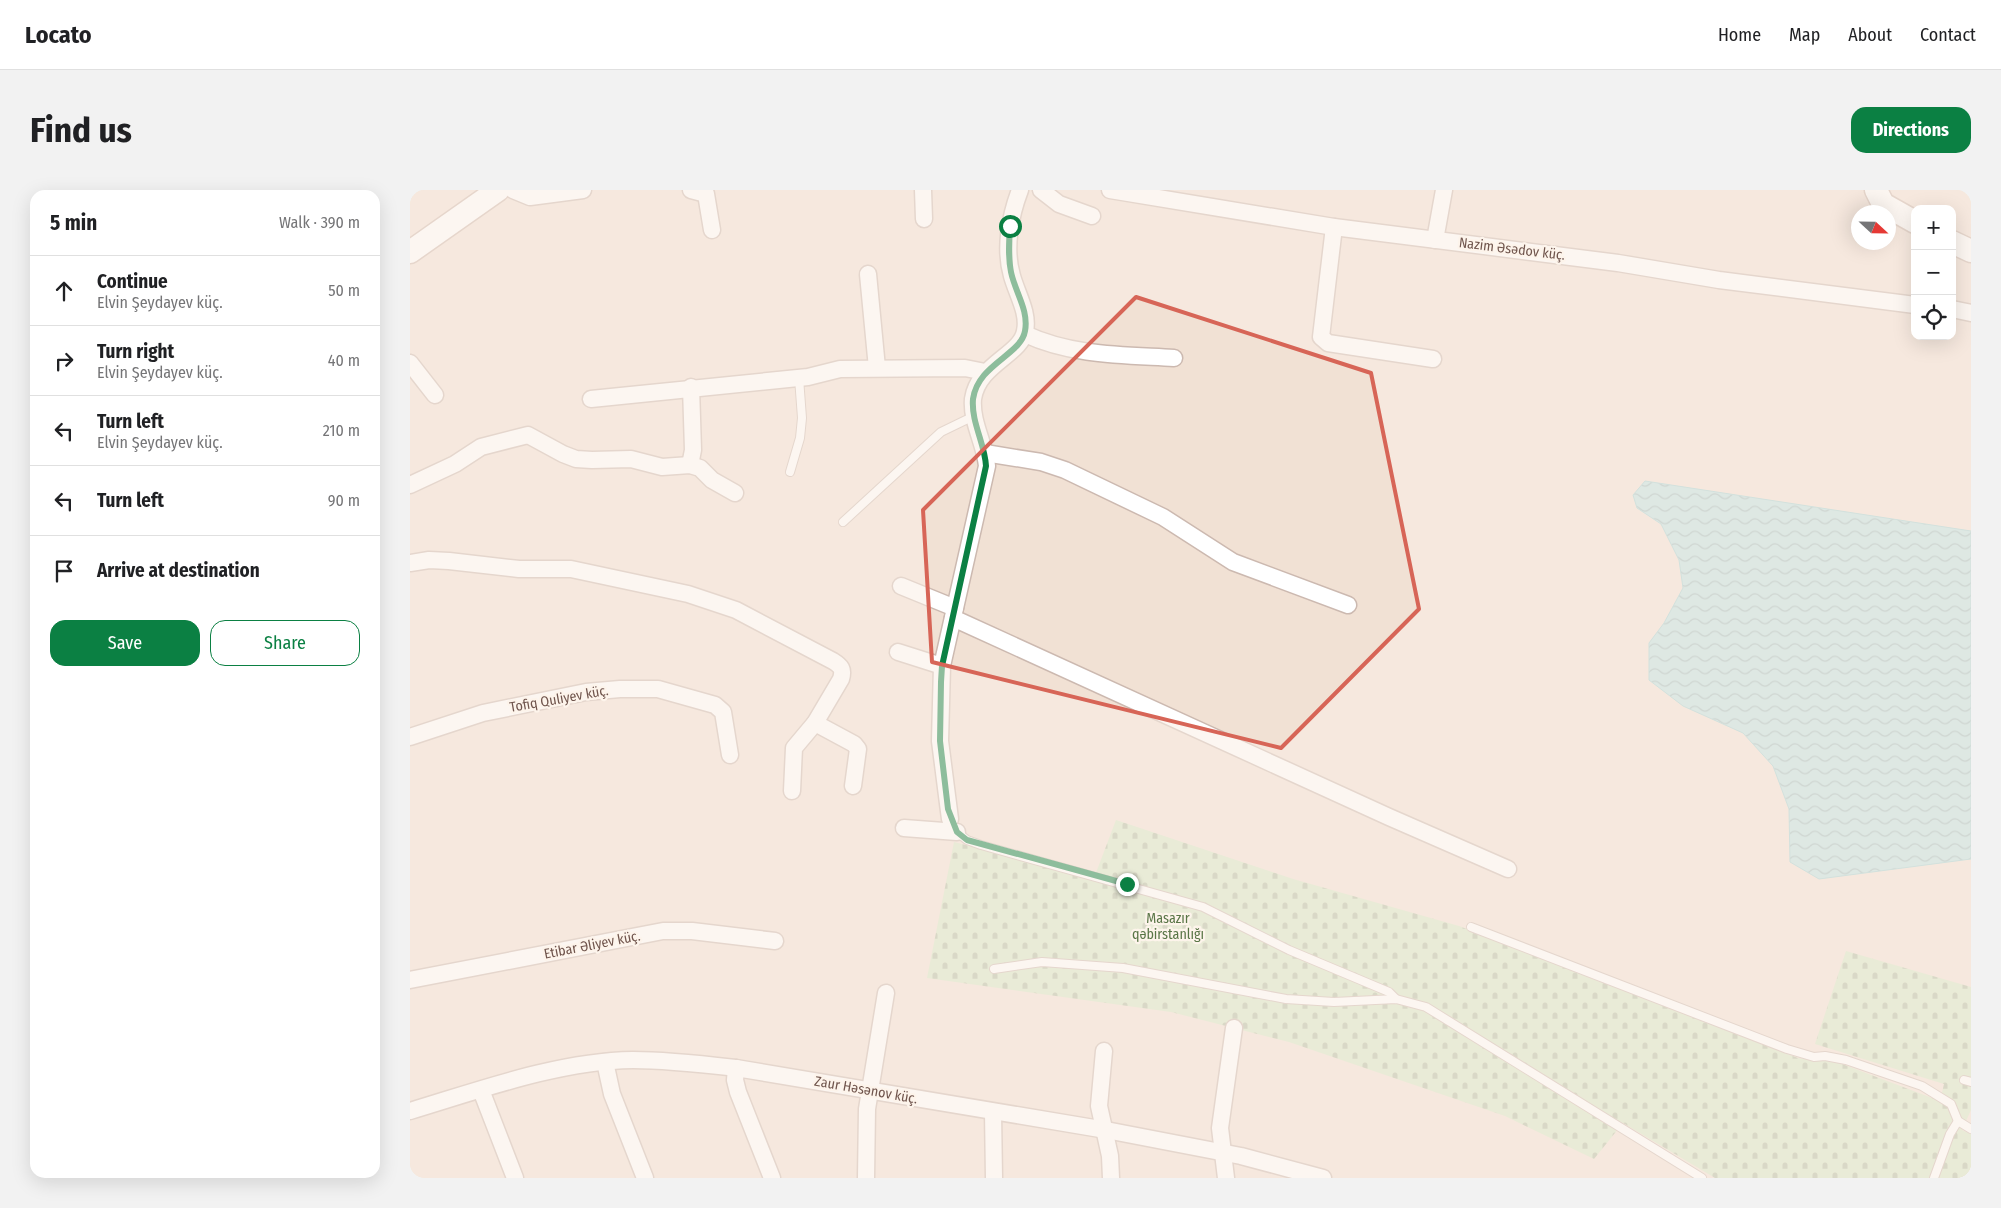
<!DOCTYPE html>
<meta charset="utf-8">
<style>
:root{--surface:#fff;--page:#f2f2f2;--text:#202124;--muted:#757577;--line:#e0e0e0;--accent:#0b8043}
body{margin:0;font-family:"Fira Sans Condensed",sans-serif;background:var(--page);color:var(--text)}
.controls{position:absolute;right:15px;top:15px;display:grid;overflow:hidden;border-radius:10px;box-shadow:0 5px 20px #0002}
.controls button{width:45px;height:45px;display:grid;place-items:center;padding:0;border:0;border-bottom:1px solid var(--line);background:var(--surface);color:var(--text);font:25px sans-serif}
.compass{position:absolute;left:1441px;top:15px;width:45px;height:45px;border-radius:50%;background:var(--surface);box-shadow:0 5px 20px #0002;rotate:112deg}
.stop{position:absolute;width:15px;height:15px;margin:-11px;border:4px solid #0b8043;border-radius:50%;background:#fff}
.stop.end{background:#0b8043;border-color:#fff;box-shadow:0 1px 5px #0008}
.list{margin:0;padding:0;list-style:none}
h2{display:flex;justify-content:space-between;align-items:center;height:65px;margin:0;padding:0 20px;font-size:21px}
h2 small{font-size:16px;font-weight:400;color:var(--muted)}
.list li{display:grid;grid-template-columns:32px 1fr auto;gap:15px;align-items:center;box-sizing:border-box;height:70px;padding:0 20px;border-top:1px solid var(--line)}
.list b{display:block;font-size:19px;white-space:nowrap}
.list p{margin:0;font-size:16px;white-space:nowrap;color:var(--muted)}
.list em{font-size:16px;font-style:normal;color:var(--muted)}
.actions{display:flex;gap:10px;padding:15px 20px}
.actions a{flex:1;padding:11px 0;border:1px solid var(--accent);border-radius:15px;text-align:center;font-size:18px;color:var(--accent)}
.actions .main{background:var(--accent);color:#fff}
.icon{flex:none;width:28px;height:28px;fill:none;stroke:currentColor;stroke-width:2;stroke-linecap:round;stroke-linejoin:round}
.map{position:relative;flex:none;width:1561px;height:988px;overflow:hidden;border-radius:15px}
header{display:flex;align-items:center;gap:30px;box-sizing:border-box;height:70px;padding:0 25px;background:var(--surface);border-bottom:1px solid var(--line)}
header strong{font-size:24px}
nav{display:flex;gap:28px;margin-inline-start:auto;font-size:18px}
.intro{display:flex;align-items:center;justify-content:space-between;box-sizing:border-box;height:120px;padding:0 30px}
h1{margin:0;font-size:35px}
.button{padding:12px 22px;border-radius:15px;background:var(--accent);color:#fff;font-size:18px;font-weight:700}
main{display:flex;gap:30px;padding:0 30px}
aside{flex:1;background:var(--surface);border-radius:15px;box-shadow:0 5px 20px #0002}
.map>svg:first-child{display:block}
</style>
<header>
<strong>Locato</strong>
<nav><a>Home</a><a>Map</a><a>About</a><a>Contact</a></nav>
</header>
<div class="intro"><h1>Find us</h1><a class="button">Directions</a></div>
<main>
<aside>
<h2>5 min<small>Walk · 390 m</small></h2>
<ul class="list">
<li><svg class="icon" aria-label="ahead" viewBox="0 0 24 24"><path d="M12 20V5M6 11l6-6 6 6"/></svg><div><b>Continue</b><p>Elvin Şeydayev küç.</p></div><em>50 m</em></li>
<li><svg class="icon" aria-label="right" viewBox="0 0 24 24"><path d="M7 20v-9h11M14 6l5 5-5 5"/></svg><div><b>Turn right</b><p>Elvin Şeydayev küç.</p></div><em>40 m</em></li>
<li><svg class="icon" aria-label="left" viewBox="0 0 24 24"><path d="M17 20v-9H6M10 6l-5 5 5 5"/></svg><div><b>Turn left</b><p>Elvin Şeydayev küç.</p></div><em>210 m</em></li>
<li><svg class="icon" aria-label="left" viewBox="0 0 24 24"><path d="M17 20v-9H6M10 6l-5 5 5 5"/></svg><div><b>Turn left</b></div><em>90 m</em></li>
<li><svg class="icon" aria-label="arrive" viewBox="0 0 24 24"><path d="M6 21V4h12l-3 4 3 4H6"/></svg><div><b>Arrive at destination</b></div></li>
</ul>
<div class="actions"><a class="main">Save</a><a>Share</a></div>
</aside>
<div class="map">
<svg width="1561" height="988" viewBox="0 0 1561 988">
<defs>
<pattern id="cemetery-stones" width="16" height="16" patternUnits="userSpaceOnUse" patternTransform="scale(1.25)"><rect width="16" height="16" fill="#d6e6c5"/><path d="M2 7V4a2 2 0 0 1 4 0v3zM10 15v-3a2 2 0 0 1 4 0v3z" fill="#b2bda2"/></pattern>
<pattern id="water-waves" width="16" height="10" patternUnits="userSpaceOnUse" patternTransform="scale(1.25)"><rect width="16" height="10" fill="#bce0e1"/><path d="M0 5q4-4 8 0t8 0" fill="none" stroke="#9db8b9"/></pattern>
</defs>
<rect width="100%" height="100%" fill="#faefe5"/>
<!-- residential -->
<path fill="#f1e1d4" fill-rule="evenodd" d="M0,0H1561V988H0ZM1505,19H1542V146H1505ZM1448,22H1478V52H1448Z"/>
<!-- cemetery -->
<path fill="url(#cemetery-stones)" d="M706,630L883,689L1049,736L1388,868L1427,872L1530,911L1534,894L1405,854L1436,761L1561,797V920L1552,940L1561,944V988H1305L1213,933L1184,969L1095,926L879,852L761,822L517,788L544,652L684,688Z"/>
<!-- water -->
<path fill="url(#water-waves)" stroke="#a3d0d2" d="M1235,291L1561,341V669L1409,689L1380,672L1379,619L1363,576L1333,543L1273,516L1239,490V453L1254,433L1273,398L1269,370L1251,334L1227,318L1223,305Z"/>
<g fill="none" stroke-linecap="round" stroke-linejoin="round">
<!-- lane casing -->
<g stroke="#ccb9b0" stroke-width="10">
<g id="lane">
<path d="M380,282L390,248L392,228L389,188"/>
<path d="M433,332L531,242L564,226"/>
<path d="M547,642L557,650L571,655L793,717L879,760L979,802L986,809"/>
<path d="M1061,737L1377,859L1404,867L1415,866L1436,870L1512,896L1541,914L1548,931L1561,939"/>
<path d="M584,779L632,772L713,778L876,809L924,812L986,809L1016,817L1292,988"/>
<path d="M1554,890L1561,892"/>
<path d="M1524,988L1540,944L1548,931"/>
</g>
</g>
<!-- street casing -->
<g stroke="#ccb9b0" stroke-width="19">
<g id="street">
<path d="M103,0L120,7L173,0"/>
<path d="M281,0L296,4L302,40"/>
<path d="M513,0L514,29"/>
<path d="M631,0L649,14L682,26"/>
<path d="M700,0L924,37L1208,73L1309,90L1505,115"/>
<path d="M924,37L911,147L918,153L1023,169"/>
<path d="M1025,50L1034,0"/>
<path d="M458,84L467,178"/>
<path d="M1542,119L1561,123"/>
<path d="M615,144C662,166 714,165 764,168"/>
<path d="M0,173L25,205"/>
<path d="M181,209L398,187L430,179L555,178L575,182"/>
<path d="M575,263L631,272L655,280L753,327L823,372L938,415"/>
<path d="M280,275L283,260L281,197"/>
<path d="M0,295L45,274L71,257L118,245L153,264L166,269L182,270L221,269L252,277L280,275L290,278L302,290L325,303"/>
<path d="M0,373L19,370L39,371L109,379H161L278,404L326,420L423,471C431,476 434,479 431,489L405,533L384,558L382,601"/>
<path d="M491,396L545,418"/>
<path d="M543,428L979,627L1098,679"/>
<path d="M488,462L532,476"/>
<path d="M405,533L444,554L448,559L443,596"/>
<path d="M0,547L73,523L176,502L210,499H248L305,515L313,522L320,565"/>
<path d="M540,629L530,551L532,476L577,276C575,254 561,232 563,209C568,174 611,165 615,141C619,123 607,104 602,86C594,59 600,26 610,0"/>
<path d="M494,638L547,642"/>
<path d="M0,790L253,741H282L365,751"/>
<path d="M694,861L689,916L700,966L701,988"/>
<path d="M195,872L202,904L235,988"/>
<path d="M326,878L325,890L328,902L362,988"/>
<path d="M71,900L105,988"/>
<path d="M0,921C70,900 149,871 223,870C257,870 291,874 326,878L696,940L831,966L913,988"/>
<path d="M583,922L584,988"/>
<path d="M456,988L457,919L476,803"/>
<path d="M816,988L810,938L824,838"/>
</g>
</g>
<!-- secondary casing -->
<g stroke="#cfb8ad" stroke-width="25">
<g id="secondary">
<path d="M1466,0L1473,14L1505,32"/>
<path d="M1542,52L1561,61"/>
<path d="M0,62L88,0"/>
</g>
</g>
<!-- lane -->
<use href="#lane" stroke="#fff" stroke-width="8"/>
<!-- street -->
<use href="#street" stroke="#fff" stroke-width="16"/>
<!-- secondary -->
<use href="#secondary" stroke="#fff" stroke-width="22"/>
</g>
<g fill="none" stroke-linecap="round" stroke-linejoin="round">
<!-- route -->
<path stroke="#0b8043" stroke-width="6" d="M600,36C599,52 598,67 601,82C605,102 619,120 615,141C611,165 568,174 563,209C561,232 575,254 576,276L532,476L531,492L530,551L538,619L547,642L557,650L717,694"/>
</g>
<!-- marked area -->
<path d="M0 0H1561V988H0ZM726,107L961,183L1009,419L871,558L522,472L513,320Z" fill="#faefe5" fill-opacity=".55" fill-rule="evenodd"/>
<path fill="none" stroke="#d76557" stroke-width="4" stroke-linejoin="round" d="M726,107L961,183L1009,419L871,558L522,472L513,320Z"/>
<g text-anchor="middle" dominant-baseline="central" stroke-width="4.5" stroke-linejoin="round" paint-order="stroke">
<!-- street labels -->
<g font-size="14" fill="#70554d" stroke="#fdf4eb">
<text transform="translate(1102 59) rotate(7)">Nazim Əsədov küç.</text>
<text transform="translate(149 509) rotate(-10)">Tofiq Quliyev küç.</text>
<text transform="translate(182 755) rotate(-11)">Etibar Əliyev küç.</text>
<text transform="translate(456 900) rotate(10)">Zaur Həsənov küç.</text>
</g>
<!-- park labels -->
<g font-size="14" fill="#597546" stroke="#fdf4eb">
<text x="758" y="728">Masazır<tspan x="758" dy="16">qəbirstanlığı</tspan></text>
</g>
</g>
</svg>
<div class="controls">
<button>+</button>
<button>−</button>
<button><svg class="icon" aria-label="locate" viewBox="0 0 24 24"><circle cx="12" cy="12" r="6"/><path d="M12 2v4M12 18v4M2 12h4M18 12h4"/></svg></button>
</div>
<svg class="compass" viewBox="-18 -18 36 36"><path d="M0-13l5 13h-10z" fill="#e53935"/><path d="M0 13l5-13h-10z" fill="#757577"/></svg>
<div class="stop" style="left:600px;top:36px"></div>
<div class="stop end" style="left:717px;top:694px"></div>
</div>
</main>
